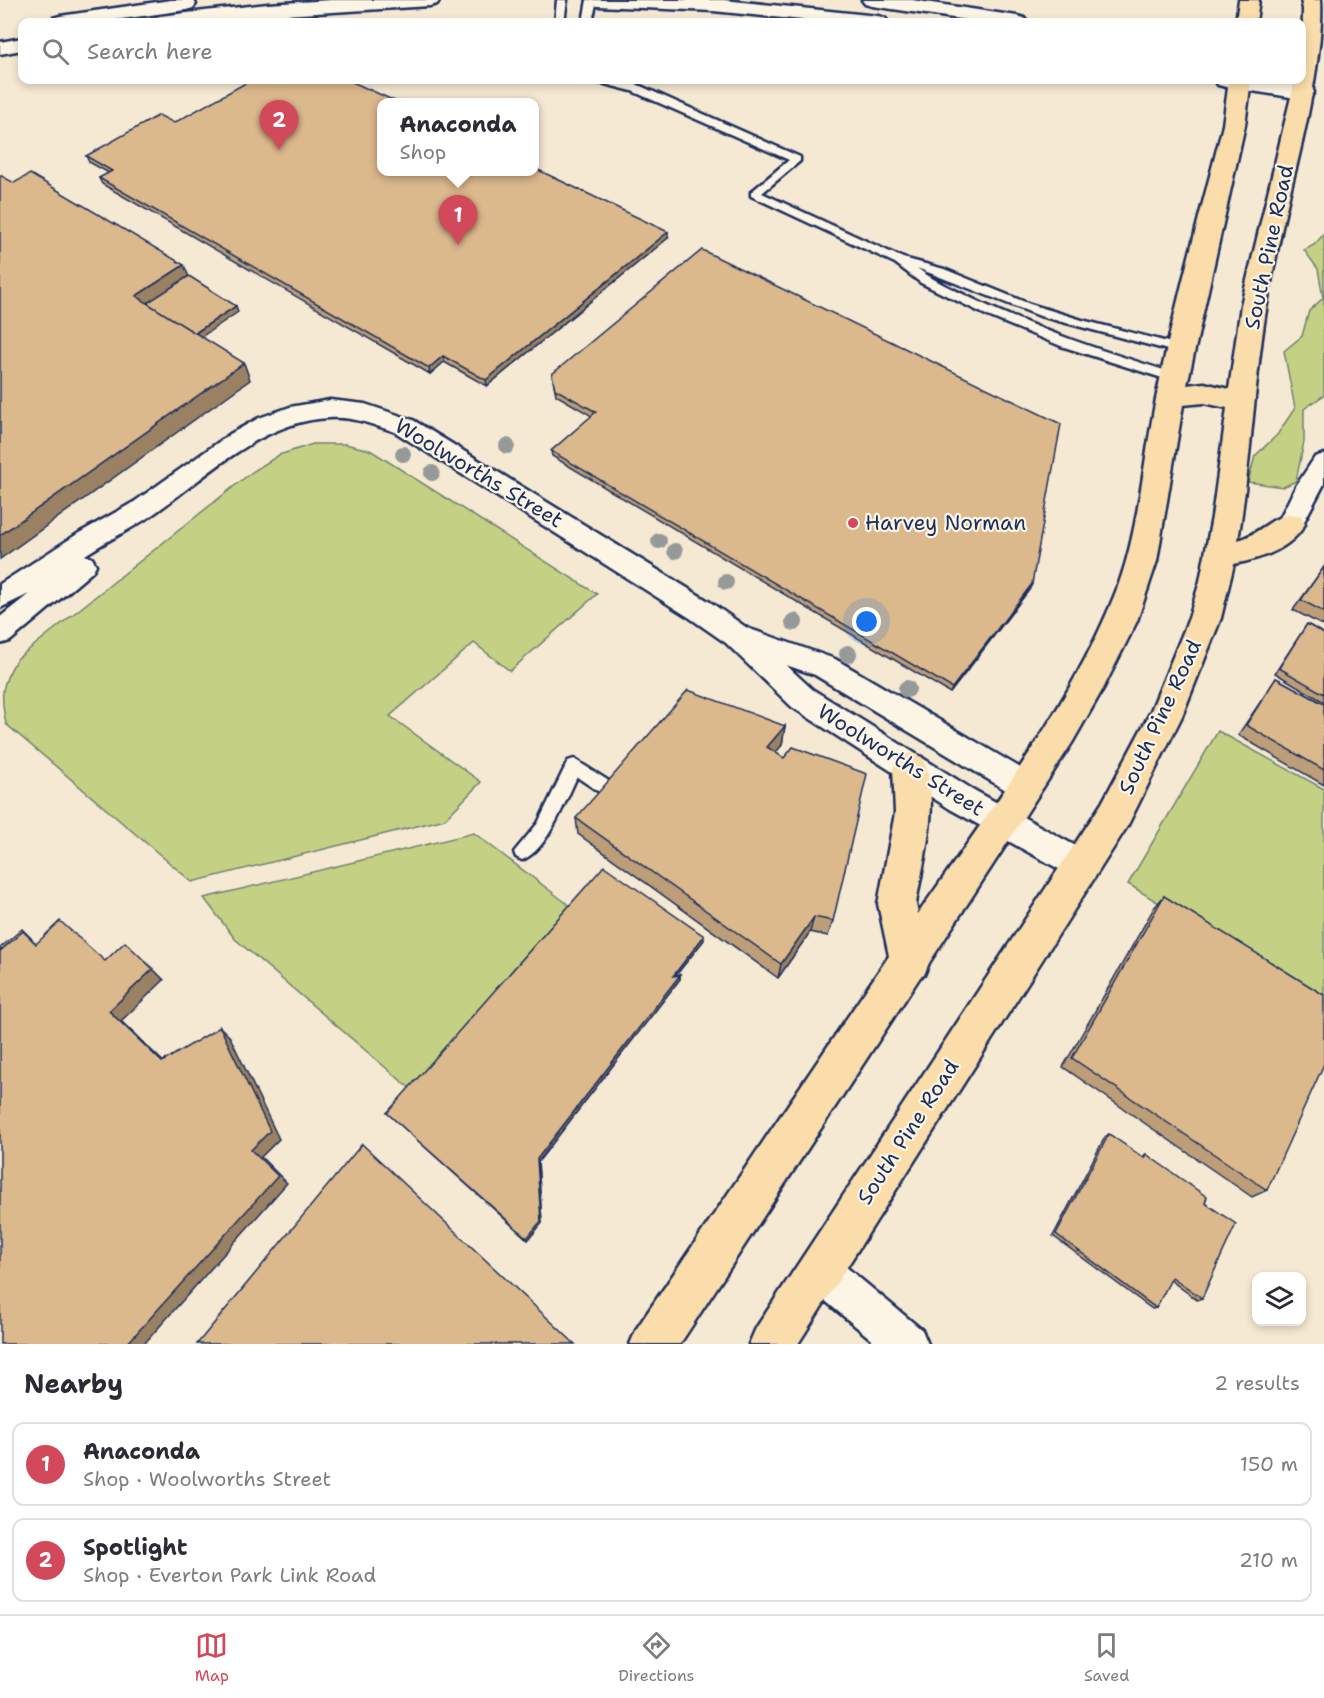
<!DOCTYPE html>
<meta charset="utf-8">
<style>
:root{--surface:#fff;--page:#f2f2f3;--text:#2b2b33;--muted:#7c7c81;--line:#e1e1e2;--accent:#d1495b}
body{margin:0;font-family:"Shantell Sans",sans-serif;background:var(--page);color:var(--text)}
.controls{position:absolute;right:18px;bottom:18px;display:grid;overflow:hidden;border-radius:12px;box-shadow:0 3px 9px #0003}
.controls button{width:54px;height:54px;display:grid;place-items:center;padding:0;border:0;border-bottom:2px solid var(--line);background:var(--surface);color:var(--text);font:30px sans-serif}
.you{position:absolute;left:867px;top:622px;width:21px;height:21px;margin:-15px;border:4px solid #fff;border-radius:50%;background:#1a73e8;box-shadow:0 0 0 9px #1a73e833}
.badge{display:grid;place-items:center;width:39px;height:39px;border-radius:50%;background:var(--accent);color:#fff;font-size:20px;font-weight:700}
.pin{position:absolute;translate:-50% -50px;filter:drop-shadow(0 2px 3px #0008)}
.pin::after{content:'';position:absolute;top:32px;width:21px;height:18px;background:inherit;clip-path:polygon(0 0,100% 0,50% 100%)}
.popup{position:absolute;left:377px;top:98px;width:162px;height:78px;box-sizing:border-box;display:grid;place-content:center;border-radius:12px;background:var(--surface);filter:drop-shadow(0 2px 4px #0005);font-size:20px;white-space:nowrap;color:var(--muted)}
.popup b{font-size:22px;color:var(--text)}
.popup::after{content:'';position:absolute;left:50%;top:100%;margin-left:-12px;border:12px solid transparent;border-top-color:var(--surface)}
.list{margin:0;padding:0;list-style:none}
h2{display:flex;justify-content:space-between;align-items:center;height:78px;margin:0;padding:0 24px;font-size:26px}
h2 small{font-size:20px;font-weight:400;color:var(--muted)}
.list li{display:grid;grid-template-columns:39px 1fr auto;gap:18px;align-items:center;box-sizing:border-box;height:84px;margin:0 12px 12px;padding:0 12px;border:2px solid var(--line);border-radius:12px}
.list b{display:block;font-size:22px;white-space:nowrap}
.list p{margin:0;font-size:20px;white-space:nowrap;color:var(--muted)}
.list em{font-size:20px;font-style:normal;color:var(--muted)}
.icon{flex:none;width:33px;height:33px;fill:none;stroke:currentColor;stroke-width:2;stroke-linecap:round;stroke-linejoin:round}
.map{position:relative;flex:none;width:1324px;height:1344px;overflow:hidden}
.search{position:absolute;background:var(--surface);box-shadow:0 3px 9px #0003;left:18px;right:18px;top:18px;height:66px;display:flex;align-items:center;gap:15px;box-sizing:border-box;padding:0 21px;border-radius:12px;color:var(--muted);font-size:22px}
.sheet{height:270px;background:var(--surface)}
nav{display:flex;justify-content:space-around;align-items:center;box-sizing:border-box;height:84px;border-top:2px solid var(--line);background:var(--surface);font-size:16px;color:var(--muted)}
nav a{display:grid;justify-items:center;gap:3px}
nav .on{color:var(--accent)}
.map>svg:first-child{display:block}
</style>
<div class="map">
<svg width="1324" height="1344" viewBox="0 0 1324 1344">
<rect width="100%" height="100%" fill="#f6e9d3"/>
<filter id="ink" filterUnits="userSpaceOnUse"><feTurbulence type="fractalNoise" baseFrequency=".0167" numOctaves="2"/><feDisplacementMap in="SourceGraphic" scale="12" xChannelSelector="R" yChannelSelector="G"/><feConvolveMatrix kernelMatrix="1 2 1 2 8 2 1 2 1" color-interpolation-filters="sRGB"/></filter>
<g filter="url(#ink)">
<!-- green -->
<g fill="#c4d184" stroke="#708071" stroke-width="1.5">
<path d="M1324,234V395L1304,409V442L1296,481L1283,487L1248,482L1255,456L1277,435L1295,408L1284,351L1302,336L1309,311L1323,298L1318,269L1304,250L1314,245Z"/>
<path d="M313,444H345L370,450L597,594L510,671L474,643L390,716L481,782L445,819L192,882L6,724C0,695 1,684 17,659L252,472L279,455Z"/>
<path d="M1218,731L1324,789V1005L1128,884Z"/>
<path d="M474,833L573,908L413,1091L235,939L204,898Z"/>
</g>
<g fill="none" stroke-linecap="round" stroke-linejoin="round">
<!-- service casing -->
<g stroke="#1b2f5e" stroke-width="5">
<g id="service">
<path d="M557,0H567L564,22H555Z"/>
<path d="M587,0H597L592,22H583Z"/>
<path d="M589,80L618,82L616,80H627L800,157V161L762,193L903,258L944,269L1030,304L1082,320L1187,347L1189,350L1183,354L1040,316L917,268C934,281 953,289 973,299C1039,331 1109,353 1179,375L1181,378L1175,382L1061,346L988,316L921,283L895,263L751,196V192L789,160L632,91Z"/>
<path d="M574,759L620,788L622,793L620,798L614,800L608,798L577,777C565,801 548,850 522,860L516,857L514,852L538,823L568,761Z"/>
</g>
</g>
<!-- minor casing -->
<g stroke="#1b2f5e" stroke-width="5">
<g id="minor">
<path d="M330,400L365,404L413,420L710,602L747,628L835,659L1036,777L1040,786L1036,795L1025,799L1014,795L815,675L786,665L812,689L972,789L1092,855L1097,865L1092,875L1081,880L1070,875L950,809L792,707L726,643L690,618L395,432C374,425 352,416 329,418C263,421 210,473 159,510C136,527 109,539 85,555L92,558L96,565L92,572L10,641L0,644V617L29,594L0,608V584L79,533L134,502L230,434L259,418L290,407Z"/>
<path d="M1324,454V484L1299,531L1290,534L1281,531L1277,524L1296,486L1315,457Z"/>
<path d="M819,1251L833,1256L922,1330L928,1344H877L805,1284L800,1270L805,1256Z"/>
</g>
</g>
<!-- secondary casing -->
<g stroke="#1b2f5e" stroke-width="5">
<g id="secondary">
<path d="M171,0H193L196,4L193,8L186,10L100,22H50L53,18L60,16Z"/>
<path d="M331,0H440L437,4L430,6L268,16L211,22H150L153,18L160,16L268,4Z"/>
<path d="M587,0H724L878,16L885,18L888,22H823L713,11L597,6L590,4Z"/>
<path d="M862,0H912L1017,16L1024,18L1027,22H980L872,6L865,4Z"/>
<path d="M22,38V50L0,54V42Z"/>
<path d="M1215,80H1265L1311,87L1314,92L1311,97L1303,99L1226,87L1218,85Z"/>
</g>
</g>
<!-- trunk casing -->
<g stroke="#1b2f5e" stroke-width="5">
<g id="trunk">
<path d="M1239,0H1259L1256,22H1236Z"/>
<path d="M1301,0H1321C1324,48 1304,139 1291,188C1282,226 1274,265 1267,304C1254,382 1251,462 1238,540C1262,534 1277,508 1301,516L1305,524C1291,549 1261,559 1234,564L1221,618L1182,716L1128,825L798,1344H749L756,1328L1102,803L1150,713L1189,618L1200,581L1212,517L1227,408L1204,403L1183,405L1157,561L1137,621L1104,687L1072,743L929,963L924,975L920,977L680,1344H630L637,1328L889,956L878,904L895,813L893,768L898,757L910,753L922,757C942,798 923,861 916,904L918,914C986,815 1071,706 1115,594C1139,535 1143,461 1156,399C1174,307 1200,216 1223,125L1229,80H1251L1245,125L1187,385L1204,383L1229,389L1241,305L1295,80H1302L1303,9Z"/>
</g>
</g>
<!-- service -->
<use href="#service" fill="#fcf5e5" fill-rule="evenodd"/>
<!-- minor -->
<use href="#minor" fill="#fcf5e5" fill-rule="evenodd"/>
<!-- secondary -->
<use href="#secondary" fill="#fcf5e5" fill-rule="evenodd"/>
<!-- trunk -->
<use href="#trunk" fill="#faddab" fill-rule="evenodd"/>
</g>
<!-- trees -->
<g fill="#959998">
<circle cx="507" cy="446" r="8"/>
<circle cx="403" cy="454" r="8"/>
<circle cx="432" cy="473" r="8"/>
<circle cx="659" cy="541" r="8"/>
<circle cx="675" cy="551" r="8"/>
<circle cx="726" cy="582" r="8"/>
<circle cx="794" cy="622" r="9"/>
<circle cx="848" cy="654" r="9"/>
<circle cx="907" cy="689" r="9"/>
</g>
<!-- wall -->
<g fill="#bd9e79" stroke="#1b2f5e" stroke-width="1.5">
<path d="M174,123L668,238L487,386L444,362L430,374L102,184L99,178L109,173L89,162L86,156Z"/>
<path d="M552,374L1032,584L1029,590L950,693L552,456L551,451L592,416L556,395Z"/>
<path d="M1324,567V626L1293,610Z"/>
<path d="M1307,624L1324,634V702L1275,673Z"/>
<path d="M1276,678L1324,704V785L1238,735L1269,689Z"/>
<path d="M785,726L782,745L775,753L833,921L828,936L810,932L778,978L578,834L576,818Z"/>
<path d="M1164,896L1267,1190L1252,1197L1063,1067L1154,908Z"/>
<path d="M704,940L676,975H680V979L538,1162L542,1223L528,1240L387,1113Z"/>
<path d="M1109,1134L1142,1157L1146,1154L1205,1203L1202,1298L1197,1300L1170,1280L1156,1308L1152,1309L1053,1236L1105,1137Z"/>
</g>
<!-- shaded-wall -->
<g fill="#9a8163" stroke="#1b2f5e" stroke-width="1.5">
<path d="M668,232V238L487,386L486,380Z"/>
<path d="M184,265L191,282L141,307L136,296Z"/>
<path d="M236,306L238,312L192,343L190,337Z"/>
<path d="M443,356L444,362L430,374L429,368Z"/>
<path d="M244,363L250,380L0,559V535Z"/>
<path d="M1032,584L1029,590L950,693L952,688Z"/>
<path d="M785,726L782,745L765,766L767,747Z"/>
<path d="M814,917L810,932L778,978L781,964Z"/>
<path d="M704,936V940L673,979V976Z"/>
<path d="M153,969L164,980L121,1021L173,1071L162,1062L109,1011Z"/>
<path d="M680,975V979L538,1162L542,1223L528,1240L527,1238L537,1159Z"/>
<path d="M220,1027L230,1037L279,1139L261,1157L287,1183L144,1344H127L251,1150Z"/>
</g>
<!-- building -->
<g fill="#dcb88d" stroke="#1b2f5e" stroke-width="1.5">
<path d="M251,80H348L397,102H381V171H534V168L668,232L486,380L443,356L429,368L99,178L112,171L86,156L159,115L174,123Z"/>
<path d="M30,174L184,265L136,296L244,363L0,535V175L14,183Z"/>
<path d="M702,250L1061,424L1032,584L952,688L551,451L596,412L555,389L552,374Z"/>
<path d="M189,276L236,306L195,333L147,303Z"/>
<path d="M1324,567V612L1301,600Z"/>
<path d="M1307,624L1324,634V694L1279,668Z"/>
<path d="M1276,678L1324,704V770L1246,725Z"/>
<path d="M688,690L785,726L767,747L784,758L793,747L867,774L833,921L814,917L781,964L576,818Z"/>
<path d="M604,866L704,936L673,976L680,975L537,1159L541,1221L527,1238L387,1113Z"/>
<path d="M1164,896L1324,995V1064L1267,1190L1072,1058Z"/>
<path d="M60,921L105,961L125,942L153,969L109,1011L162,1062L220,1027L270,1131L251,1150L278,1176L127,1344H0V951L23,931L36,944Z"/>
<path d="M22,929L32,939L23,931L0,951V948Z"/>
<path d="M1109,1134L1144,1158L1146,1154L1207,1197L1205,1203L1236,1224L1202,1298L1172,1277L1156,1308L1056,1234Z"/>
<path d="M362,1144L575,1344H197Z"/>
</g>
</g>
<!-- markers -->
<circle fill="#d1495b" stroke="#fcf5e5" stroke-width="2" cx="853" cy="523" r="6"/>
<g text-anchor="middle" dominant-baseline="central" stroke-width="4.5" stroke-linejoin="round" paint-order="stroke">
<!-- street labels -->
<g font-size="21" fill="#1b2f5e" stroke="#fcf5e5">
<text transform="translate(1269 247) rotate(-78)">South Pine Road</text>
<text transform="translate(479 473) rotate(31)">Woolworths Street</text>
<text transform="translate(1160 717) rotate(-65)">South Pine Road</text>
<text transform="translate(901 760) rotate(32)">Woolworths Street</text>
<text transform="translate(908 1132) rotate(-57)">South Pine Road</text>
</g>
<!-- poi labels -->
<g font-size="21" fill="#1b2f5e" stroke="#fcf5e5" text-anchor="start">
<text x="865" y="523">Harvey Norman</text>
</g>
</g>
</svg>
<div class="controls">
<button><svg class="icon" aria-label="layers" viewBox="0 0 24 24"><path d="M12 4l9 5-9 5-9-5zM3 14l9 5 9-5"/></svg></button>
</div>
<div class="you"></div>
<div class="pin badge" style="left:458px;top:245px">1</div>
<div class="popup"><b>Anaconda</b>Shop</div>
<div class="pin badge" style="left:279px;top:150px">2</div>
<div class="search"><svg class="icon" aria-label="search" viewBox="0 0 24 24"><circle cx="10" cy="10" r="6"/><path d="M15 15l6 6"/></svg>Search here</div>
</div>
<section class="sheet">
<h2>Nearby<small>2 results</small></h2>
<ul class="list">
<li><span class="badge">1</span><div><b>Anaconda</b><p>Shop · Woolworths Street</p></div><em>150 m</em></li>
<li><span class="badge">2</span><div><b>Spotlight</b><p>Shop · Everton Park Link Road</p></div><em>210 m</em></li>
</ul>
</section>
<nav>
<a class="on"><svg class="icon" aria-label="map" viewBox="0 0 24 24"><path d="M3 6l6-2 6 2 6-2v14l-6 2-6-2-6 2zM9 4v14M15 6v14"/></svg>Map</a>
<a><svg class="icon" aria-label="directions" viewBox="0 0 24 24"><path d="M12 3l9 9-9 9-9-9zM9 14v-3h6M13 9l2 2-2 2"/></svg>Directions</a>
<a><svg class="icon" aria-label="saved" viewBox="0 0 24 24"><path d="M7 4h10v16l-5-4-5 4z"/></svg>Saved</a>
</nav>
